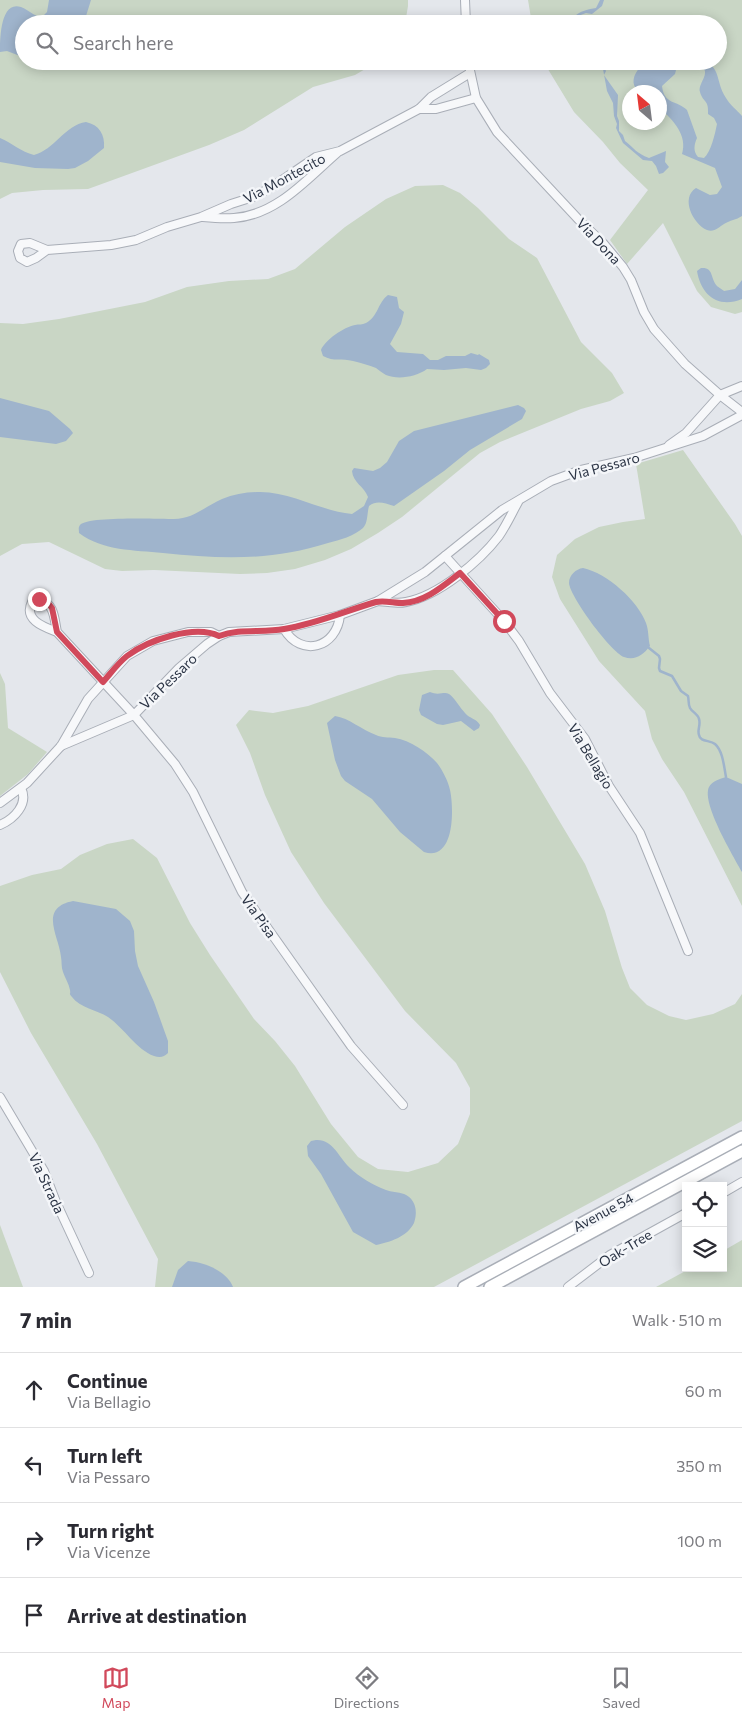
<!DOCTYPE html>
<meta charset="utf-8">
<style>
:root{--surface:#fff;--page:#f2f2f3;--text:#2b2b33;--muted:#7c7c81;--line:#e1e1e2;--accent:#d1495b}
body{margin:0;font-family:Commissioner,sans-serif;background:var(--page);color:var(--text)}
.controls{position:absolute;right:15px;bottom:15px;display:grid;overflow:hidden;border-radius:0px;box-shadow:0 2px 12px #0003}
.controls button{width:45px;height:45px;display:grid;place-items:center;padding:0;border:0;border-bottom:1px solid var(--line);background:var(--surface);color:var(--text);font:25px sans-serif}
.compass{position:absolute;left:622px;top:85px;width:45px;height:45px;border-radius:50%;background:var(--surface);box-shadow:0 2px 12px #0003;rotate:332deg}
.stop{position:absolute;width:15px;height:15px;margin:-11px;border:4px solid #d1495b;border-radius:50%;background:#fff}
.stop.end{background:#d1495b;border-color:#fff;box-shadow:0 1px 5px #0008}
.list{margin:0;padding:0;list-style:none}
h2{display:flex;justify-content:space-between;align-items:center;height:65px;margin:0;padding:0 20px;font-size:21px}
h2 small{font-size:16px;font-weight:400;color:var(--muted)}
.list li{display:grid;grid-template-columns:32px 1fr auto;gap:15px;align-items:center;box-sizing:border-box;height:75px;padding:0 20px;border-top:1px solid var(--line)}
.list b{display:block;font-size:19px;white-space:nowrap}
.list p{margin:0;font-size:16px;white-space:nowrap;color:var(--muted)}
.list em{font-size:16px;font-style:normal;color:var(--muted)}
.icon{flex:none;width:28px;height:28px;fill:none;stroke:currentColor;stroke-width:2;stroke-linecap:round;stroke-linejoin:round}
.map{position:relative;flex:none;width:742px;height:1287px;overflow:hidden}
.search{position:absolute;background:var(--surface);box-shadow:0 2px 12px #0003;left:15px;right:15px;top:15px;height:55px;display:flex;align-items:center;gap:12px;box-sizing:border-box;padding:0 18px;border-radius:28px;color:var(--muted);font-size:19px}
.sheet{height:365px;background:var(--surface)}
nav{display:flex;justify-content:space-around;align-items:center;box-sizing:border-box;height:70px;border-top:1px solid var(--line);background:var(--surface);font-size:14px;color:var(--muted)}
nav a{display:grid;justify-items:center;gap:2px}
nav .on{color:var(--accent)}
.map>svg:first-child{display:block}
</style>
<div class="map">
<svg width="742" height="1287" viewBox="0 0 742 1287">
<rect width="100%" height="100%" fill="#e4e7ec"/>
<!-- green -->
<g fill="#c9d6c5" fill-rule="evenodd">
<path d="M0,0H408V6L405,24H24V61H379L355,75L313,87L244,130L209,145L88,189L43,190L12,193L0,199Z"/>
<path d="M528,0H742V312L735,314L711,307L697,291L663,223L627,264L610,240L648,190L620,163L603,142L574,112L543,61H718V24H532ZM630,92H660V122H630Z"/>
<path d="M443,185L460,193L478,208L509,239L537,258L581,342L612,373L624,393L610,401L581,409L500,442L480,453L402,517L378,533L351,549L325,560L295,569L267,573L240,574L154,570L122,571L105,569L49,542L22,544L0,556V323L23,324L59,319L145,302L187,287L229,281L268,279L295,269L345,227L386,199L415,186Z"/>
<path d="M683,450L735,524L742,536V906L684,792L662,759L652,739L645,711L599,661L560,599L552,577L557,555L575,539L599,527L623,522L645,519L636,464Z"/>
<path d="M434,670H453L492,714L527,767L585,864L605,911L622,968L630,988L647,1005L669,1016L686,1020L713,1014L735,1004L742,994V1121L434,1287H155L158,1259L97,1144L31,1033L0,972V886L32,875L61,869L80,855L107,844L133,839L157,858L190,923L210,955L254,1019L275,1041L295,1066L331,1124L358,1157L378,1169L408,1172L438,1163L458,1144L470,1114V1088L456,1063L405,1011L324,903L291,852L265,795L250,753L236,725L249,710L273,713L308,706L398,675Z"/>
<path d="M0,673L5,684L8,728L47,752L28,774L0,796Z"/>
<path d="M0,1225L23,1287H0Z"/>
<path d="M742,1240V1287H656L691,1268H723V1251Z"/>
</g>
<!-- water -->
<g fill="#9fb4cc" fill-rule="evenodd">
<path d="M49,0H91L86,16L88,24H24V54L20,56L7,51L0,52C0,40 0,0 21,7C29,10 33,16 42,17L47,12Z"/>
<path d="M600,0H604L602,6L592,14L586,13L578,16L580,24H578L574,17C579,11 589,9 596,8Z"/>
<path d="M602,61H605L603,64L606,71L604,75L606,78L618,95L617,116L619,121V131L623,135L625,141C635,149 636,153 649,158L666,151L665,162L669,167L663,173L659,174L656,166L652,161L643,160L623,143L616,128L617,124L614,116L613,103L607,91L603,69L601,66Z"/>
<path d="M639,61H652L659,65L669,63L675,64C680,60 687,61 694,61C723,61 714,80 726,98C730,105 737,110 742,116V216C736,220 730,220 724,224C719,227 714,233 707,230C693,224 680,198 696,188L710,195L717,194L722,187L715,168L682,154C688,136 673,119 660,109V92H639C630,84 633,75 641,66ZM681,63C686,62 692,63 697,65C715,70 697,83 700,92C703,103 709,99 708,114L714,118L717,124C715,134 711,152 704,158L698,157C693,151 694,145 697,138L687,110C677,100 664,105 662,86L675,74L677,66Z"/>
<path d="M86,122C99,125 105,134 104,148L88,161L75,168L68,169L35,168L0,162V138C12,143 21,152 34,155C54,150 65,125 86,122Z"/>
<path d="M701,268C714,267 710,278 717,286C718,287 723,290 724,291L735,289L742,280V299C718,309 701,295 697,271Z"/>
<path d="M388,295L397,297L399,308L404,312L401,324L390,344L397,352L423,354L430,360H438L446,356H465L471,353L478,355L479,354L489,360L490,364L486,368L481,370L466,368L444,370L427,369C416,377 398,380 386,375C382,373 379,370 376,368C369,365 361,363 353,361C342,358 334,362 323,356L321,350C325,340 344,327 355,325C359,324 362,325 366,323C378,317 378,302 388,295Z"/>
<path d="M0,398L49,411L70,429L73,433L66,441L56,444L0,437Z"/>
<path d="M518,405L524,408L526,411L522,419L470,450L444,471L394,506C384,503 377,500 369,506C367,513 368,523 363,528C354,536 340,540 328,543C272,561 221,559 163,553C134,550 103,551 79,533C79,529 78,528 80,525C87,516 160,519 174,519C193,519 206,506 222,499C234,494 247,492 260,492C292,492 320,511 352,514L364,506L368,497C364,486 353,483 352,471L354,468L373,471L380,468L387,462L399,441L414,431Z"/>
<path d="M583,568C607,573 638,601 646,623C649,631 648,639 650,646C643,655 635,661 624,657C611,652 570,597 569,583C569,575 576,569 583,568Z"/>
<path d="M430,692C439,696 444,691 449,694C453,696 461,709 465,713C470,719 476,718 480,725L479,728L474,731L461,721L443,725L437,724L421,715L419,710L422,695Z"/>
<path d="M335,716C349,718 362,730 376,735C382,738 388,737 395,738C410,740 427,752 437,763C443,771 448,781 450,790C454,808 455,862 424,852L400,832L372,799L345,781L341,776L335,760L327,723Z"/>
<path d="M726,777L742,784V872C734,857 701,803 709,787C712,781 720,779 726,777Z"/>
<path d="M73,901L116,909L130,921L134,931L135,951L138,966L154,1002L168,1041V1053C164,1057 160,1058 154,1056C137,1050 124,1028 108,1017C97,1010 80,1008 72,997C68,992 71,996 70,990C69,984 65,978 63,972C61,967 62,962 61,957C59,936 38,908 73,901Z"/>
<path d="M316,1140C333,1139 339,1158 350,1168C359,1177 373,1185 386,1190C391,1192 398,1192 404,1194C416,1199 418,1212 414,1223C407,1237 390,1242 376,1245L353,1232L321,1174L308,1156L307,1146L311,1141Z"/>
<path d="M188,1261C204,1262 227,1271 233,1287H172L178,1270Z"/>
</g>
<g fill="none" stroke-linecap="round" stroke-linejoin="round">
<!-- stream -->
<path stroke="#9fb4cc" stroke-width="2.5" d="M649,648L659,656L660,659L659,668L660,671L672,676L681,691L688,696C689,700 688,704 690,708C692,712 698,714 699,719C701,725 697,730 699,735C700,742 710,740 715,744C723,751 724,767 726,777"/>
<!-- street casing -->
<g stroke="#a9aeb7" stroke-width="10">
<g id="street">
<path d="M465,0L466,24"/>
<path d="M468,61L476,98L497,132L579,220L603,243L623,267L631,280L644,312L654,329L685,364L720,395L742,412"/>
<path d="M419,109H436L476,98"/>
<path d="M203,217C213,218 224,219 234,218C277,215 307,179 337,153"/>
<path d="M47,250L36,258L27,262L20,258L18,251L21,244L30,243L47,250L111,245L136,240L167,227L201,217L231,204L253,197L272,187L316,157L340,151L419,109L431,97L470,73"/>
<path d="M669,445L686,433L720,395L742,386"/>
<path d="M445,556L504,621L519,641L550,693L585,739L609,786L640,833L688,951"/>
<path d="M378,601C387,602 397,604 406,602C438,596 479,562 499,536C506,526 512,513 518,502"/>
<path d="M284,629C301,658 337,648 340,615"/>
<path d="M57,632C54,618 55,604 39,599L32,602C23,620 44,627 57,632L134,715L175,764L193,792L242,892L351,1046L403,1105"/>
<path d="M61,746L134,715L179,668L207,644L219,636L229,632L284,629L340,615L378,601L425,572L502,510L551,481L581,470L634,458L703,436L742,415"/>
<path d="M0,803L27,783L61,746L88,699L127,656L153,641L188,632H211L219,636"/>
<path d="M0,825C14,819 29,804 21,788"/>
<path d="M0,1097L44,1171L56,1202L89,1273"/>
<path d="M723,1193L742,1182"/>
<path d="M568,1287L610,1255L686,1213"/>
</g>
</g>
<!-- secondary casing -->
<g stroke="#a9aeb7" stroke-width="14">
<g id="secondary">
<path d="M464,1287L742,1137"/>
<path d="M490,1287L742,1151"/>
</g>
</g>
<!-- street -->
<use href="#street" stroke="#f7f8fa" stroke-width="8"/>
<!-- secondary -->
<use href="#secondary" stroke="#fff" stroke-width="11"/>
</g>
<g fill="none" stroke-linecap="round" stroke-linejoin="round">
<!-- route -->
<path stroke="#d1495b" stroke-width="6" d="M39,599L48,603L52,608L57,632L103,682C111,673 118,663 127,656C148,640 195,624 219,636C240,628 262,633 284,629C316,624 345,611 376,602C384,600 394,603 403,603C425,602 443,586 460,573L504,621"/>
</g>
<g text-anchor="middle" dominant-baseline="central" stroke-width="5" stroke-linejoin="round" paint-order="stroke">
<!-- street labels -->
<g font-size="14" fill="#2b3445" stroke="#f4f6f9">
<text transform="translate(284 178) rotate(-28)">Via Montecito</text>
<text transform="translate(599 241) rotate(47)">Via Dona</text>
<text transform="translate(604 466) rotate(-15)">Via Pessaro</text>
<text transform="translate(168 681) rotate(-44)">Via Pessaro</text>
<text transform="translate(591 756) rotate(59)">Via Bellagio</text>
<text transform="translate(259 916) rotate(55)">Via Pisa</text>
<text transform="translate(47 1183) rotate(65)">Via Strada</text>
<text transform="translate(603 1212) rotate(-28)">Avenue 54</text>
<text transform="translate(625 1248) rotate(-31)">Oak-Tree</text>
</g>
</g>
</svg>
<div class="controls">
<button><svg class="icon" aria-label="locate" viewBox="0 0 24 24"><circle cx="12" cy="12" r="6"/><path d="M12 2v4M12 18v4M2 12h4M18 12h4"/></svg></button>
<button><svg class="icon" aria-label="layers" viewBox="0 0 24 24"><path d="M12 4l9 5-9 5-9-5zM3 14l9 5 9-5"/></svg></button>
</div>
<svg class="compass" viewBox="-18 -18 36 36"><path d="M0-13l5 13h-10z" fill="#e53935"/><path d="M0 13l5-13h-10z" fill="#7c7c81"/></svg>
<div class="stop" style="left:504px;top:621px"></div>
<div class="stop end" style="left:39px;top:599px"></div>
<div class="search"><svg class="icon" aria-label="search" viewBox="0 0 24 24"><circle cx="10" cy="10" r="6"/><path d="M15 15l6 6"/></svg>Search here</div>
</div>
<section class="sheet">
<h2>7 min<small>Walk · 510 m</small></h2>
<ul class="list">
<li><svg class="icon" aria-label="ahead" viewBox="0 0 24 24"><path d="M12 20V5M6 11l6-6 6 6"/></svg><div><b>Continue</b><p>Via Bellagio</p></div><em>60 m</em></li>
<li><svg class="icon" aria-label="left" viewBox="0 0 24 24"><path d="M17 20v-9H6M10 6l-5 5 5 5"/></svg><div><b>Turn left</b><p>Via Pessaro</p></div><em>350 m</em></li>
<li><svg class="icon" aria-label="right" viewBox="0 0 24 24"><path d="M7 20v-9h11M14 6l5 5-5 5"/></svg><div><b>Turn right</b><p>Via Vicenze</p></div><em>100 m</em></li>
<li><svg class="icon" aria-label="arrive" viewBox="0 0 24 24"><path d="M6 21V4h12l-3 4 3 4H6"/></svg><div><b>Arrive at destination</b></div></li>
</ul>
</section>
<nav>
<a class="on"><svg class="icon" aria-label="map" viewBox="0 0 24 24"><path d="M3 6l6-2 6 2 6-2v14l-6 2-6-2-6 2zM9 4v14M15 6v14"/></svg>Map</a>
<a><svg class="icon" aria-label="directions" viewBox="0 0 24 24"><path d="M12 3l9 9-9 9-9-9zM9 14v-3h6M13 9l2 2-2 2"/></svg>Directions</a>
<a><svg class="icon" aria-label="saved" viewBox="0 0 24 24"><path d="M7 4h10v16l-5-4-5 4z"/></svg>Saved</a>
</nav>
